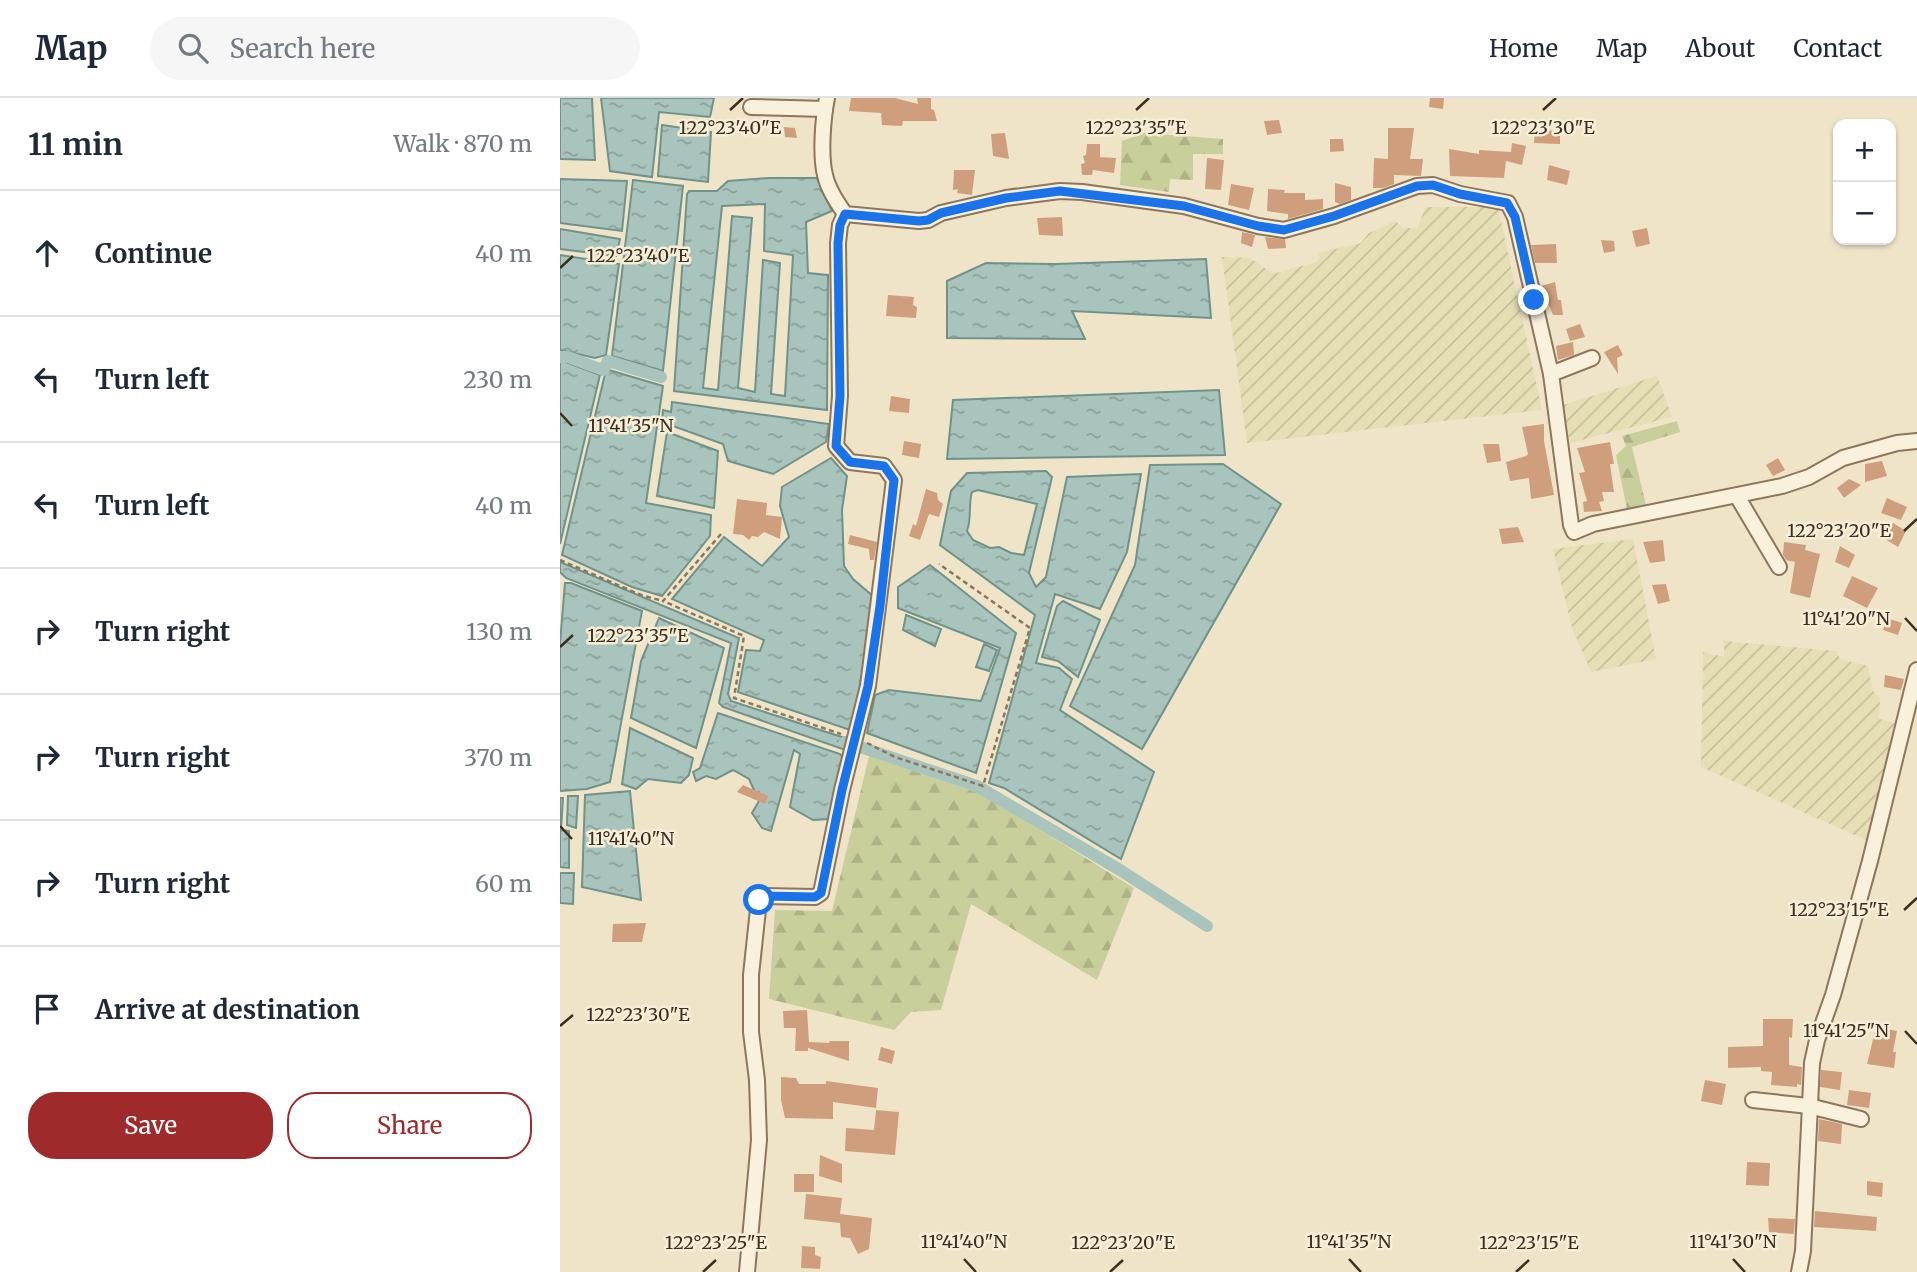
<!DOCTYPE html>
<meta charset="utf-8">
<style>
:root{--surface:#fff;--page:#f6f6f7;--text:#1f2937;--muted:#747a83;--line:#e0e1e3;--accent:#9e2a2b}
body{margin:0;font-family:Merriweather,serif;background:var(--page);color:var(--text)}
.controls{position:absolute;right:21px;top:21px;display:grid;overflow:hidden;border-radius:14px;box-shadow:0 2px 5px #0004}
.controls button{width:63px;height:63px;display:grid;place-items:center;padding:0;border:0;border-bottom:2px solid var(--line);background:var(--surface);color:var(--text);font:35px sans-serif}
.stop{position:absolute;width:21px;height:21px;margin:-16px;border:5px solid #1a73e8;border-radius:50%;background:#fff}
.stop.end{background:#1a73e8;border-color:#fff;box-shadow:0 2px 7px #0008}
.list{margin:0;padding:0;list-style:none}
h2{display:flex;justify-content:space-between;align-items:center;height:91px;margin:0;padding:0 28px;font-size:30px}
h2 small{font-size:23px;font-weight:400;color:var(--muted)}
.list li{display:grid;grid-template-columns:46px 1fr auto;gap:21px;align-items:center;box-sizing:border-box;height:126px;padding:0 28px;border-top:2px solid var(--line)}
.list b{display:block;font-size:26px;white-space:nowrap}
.list em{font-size:23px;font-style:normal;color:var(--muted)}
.actions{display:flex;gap:14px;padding:21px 28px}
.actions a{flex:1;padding:16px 0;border:2px solid var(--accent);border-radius:28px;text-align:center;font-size:24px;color:var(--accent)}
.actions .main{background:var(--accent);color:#fff}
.icon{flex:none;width:38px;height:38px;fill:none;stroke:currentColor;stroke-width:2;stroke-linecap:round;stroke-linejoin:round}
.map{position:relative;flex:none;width:1357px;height:1174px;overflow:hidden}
header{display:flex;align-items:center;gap:42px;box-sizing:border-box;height:98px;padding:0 35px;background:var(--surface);border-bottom:2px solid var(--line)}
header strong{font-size:33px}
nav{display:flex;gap:38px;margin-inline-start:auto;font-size:24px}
.search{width:490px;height:63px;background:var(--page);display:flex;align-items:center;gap:18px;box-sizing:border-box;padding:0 24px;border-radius:38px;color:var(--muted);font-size:26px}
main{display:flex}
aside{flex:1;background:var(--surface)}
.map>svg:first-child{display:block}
</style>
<header>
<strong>Map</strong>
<div class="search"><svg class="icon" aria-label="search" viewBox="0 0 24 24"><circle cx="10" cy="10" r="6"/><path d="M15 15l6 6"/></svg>Search here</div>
<nav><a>Home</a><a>Map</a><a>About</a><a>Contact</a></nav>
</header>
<main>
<aside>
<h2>11 min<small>Walk · 870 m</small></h2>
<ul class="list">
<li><svg class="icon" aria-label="ahead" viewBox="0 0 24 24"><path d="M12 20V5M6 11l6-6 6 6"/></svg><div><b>Continue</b></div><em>40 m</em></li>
<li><svg class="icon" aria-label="left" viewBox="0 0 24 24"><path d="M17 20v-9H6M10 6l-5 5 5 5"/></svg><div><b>Turn left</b></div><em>230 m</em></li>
<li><svg class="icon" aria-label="left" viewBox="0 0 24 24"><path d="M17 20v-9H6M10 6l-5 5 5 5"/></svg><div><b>Turn left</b></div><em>40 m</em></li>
<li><svg class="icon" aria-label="right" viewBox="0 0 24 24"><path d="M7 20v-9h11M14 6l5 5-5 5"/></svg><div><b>Turn right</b></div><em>130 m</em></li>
<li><svg class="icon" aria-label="right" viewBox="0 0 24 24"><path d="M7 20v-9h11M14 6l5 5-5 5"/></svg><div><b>Turn right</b></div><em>370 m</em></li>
<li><svg class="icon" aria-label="right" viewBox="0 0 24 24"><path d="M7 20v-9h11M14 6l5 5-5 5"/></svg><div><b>Turn right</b></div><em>60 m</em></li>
<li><svg class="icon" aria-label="arrive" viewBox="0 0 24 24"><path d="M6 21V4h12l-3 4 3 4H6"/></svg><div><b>Arrive at destination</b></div></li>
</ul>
<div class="actions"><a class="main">Save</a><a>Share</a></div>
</aside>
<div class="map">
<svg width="1357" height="1174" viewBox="0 0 1357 1174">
<defs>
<pattern id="farmland-furrows" width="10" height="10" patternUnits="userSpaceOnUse" patternTransform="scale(1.75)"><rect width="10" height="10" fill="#e6deb5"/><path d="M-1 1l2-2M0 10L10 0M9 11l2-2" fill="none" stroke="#c6bf9b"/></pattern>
<pattern id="forest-firs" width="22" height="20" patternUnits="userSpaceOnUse" patternTransform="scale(1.75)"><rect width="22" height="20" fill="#c9cf9b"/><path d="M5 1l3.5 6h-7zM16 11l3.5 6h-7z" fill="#aeb285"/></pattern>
<pattern id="water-ripples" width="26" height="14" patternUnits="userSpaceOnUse" patternTransform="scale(1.75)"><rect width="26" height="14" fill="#a9c4bc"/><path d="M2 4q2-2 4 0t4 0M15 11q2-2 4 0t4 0" fill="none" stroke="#8ba098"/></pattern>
</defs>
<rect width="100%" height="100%" fill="#f0e4c8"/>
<!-- farmland -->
<g fill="url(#farmland-furrows)">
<path d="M866,109H938L982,312L687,345L662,159L690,160L713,176L756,164L760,159L758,155L801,145L809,135L835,123L843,130H857Z"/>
<path d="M1097,278L1112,319L1010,345L1003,307Z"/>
<path d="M1073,441L1096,561L1031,574L1012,530L993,451Z"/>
<path d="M1164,543L1276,553L1280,561L1308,568L1313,593L1320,600L1319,621L1339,626L1311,744L1141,669L1143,554L1164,559Z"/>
</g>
<!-- forest -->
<g fill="url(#forest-firs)">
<path d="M584,35L663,41V56H633V82L610,81L609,94L560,87L562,43Z"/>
<path d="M1117,323L1120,334L1072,349L1087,411L1068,416L1056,357L1066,348L1062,338Z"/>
<path d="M309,658L422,696L574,790L537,882L411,806L381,912L351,914L334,932L209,901L215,812L272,813Z"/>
</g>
<!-- water -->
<g fill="url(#water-ripples)" stroke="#6f938a" stroke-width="2" fill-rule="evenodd">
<path d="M0,0H32L35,62L0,61Z"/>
<path d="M41,0H154L150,19L99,14L92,79L50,73Z"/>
<path d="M102,27L151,34L148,84L98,78Z"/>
<path d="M209,80H257L272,113L246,124L248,175L268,177L267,312L114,293L127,96L129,93H157L168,83ZM205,106L204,153L233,157L225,298L211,296L220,165L203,162L195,294L178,290L192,120L172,118L158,292L143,290L162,108Z"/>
<path d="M0,81L67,83L62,133L0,125Z"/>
<path d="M73,82L123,88L103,273L52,258Z"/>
<path d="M0,131L60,141L56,158L0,151Z"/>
<path d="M0,157L59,166L46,257L35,260L0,252Z"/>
<path d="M646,161L651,220L512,213L525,241L387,240V183L426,165L495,166Z"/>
<path d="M0,262L40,277L0,446Z"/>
<path d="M49,272L103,288L86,405L151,417L150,438L102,498L72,489L2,457L45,276Z"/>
<path d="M659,292L665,357L387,361L393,302Z"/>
<path d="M112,304L269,326L266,344L213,376L168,363L163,346L102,324L103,312L111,314Z"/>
<path d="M107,334L158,353L154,410L97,398Z"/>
<path d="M271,360L287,378L282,412L284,468L293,481L314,499L293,633L178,594L186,552L200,553L204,542L112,501L164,439L202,468L229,439L220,408L222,389Z"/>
<path d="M663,366L721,406L582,651L510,608L575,467L590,367Z"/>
<path d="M486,373L492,379L469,475L476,489L486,479L507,379L581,376L567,454L540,511L495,496L476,565L499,570L512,581L500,612L594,674L561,761L444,690L429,685L475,517L380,447L391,393L407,375ZM418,392L477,406L464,457L451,455L439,449L430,450L413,442L407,433C412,419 408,407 412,394Z"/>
<path d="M0,464L179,540L168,596L171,603L294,643L291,654L163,609L159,605L171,545L6,480L0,474Z"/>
<path d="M370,467L456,535L416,675L307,635L315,597L329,592L421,603L440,550L338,510V489Z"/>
<path d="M5,485H11L82,513L50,684L27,691L0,693V545Z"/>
<path d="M503,503L540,522L518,579L498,563L482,559L497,508Z"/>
<path d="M346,517L381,531L375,548L343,532Z"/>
<path d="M99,520L164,550L136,650L71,620L81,563Z"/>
<path d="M424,546L437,552L429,573L416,569Z"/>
<path d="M158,615L280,656L286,663L269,721L253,722L230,709L240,656L234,652L211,733L202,730L192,715L199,703L189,681L173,672L156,681L146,678L136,683L133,674L140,670Z"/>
<path d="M70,630L133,660L129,677L121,685L88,681L76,691L62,686Z"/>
<path d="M70,693L81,802L22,789L25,697Z"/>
<path d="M8,698H18L16,730L7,727Z"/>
<path d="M0,700H3L1,732L9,733V770L0,769Z"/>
<path d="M0,775H14L13,806L0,805Z"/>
</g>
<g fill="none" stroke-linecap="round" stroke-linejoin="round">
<!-- canal -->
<g stroke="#a9c4bc" stroke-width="12">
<path d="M0,259H8L43,272L48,263L101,279"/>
<path d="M285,644L417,688L560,772L647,828"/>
</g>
</g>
<!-- building -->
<g fill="#cf9f7d">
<path d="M291,0H335L358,6L357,0H371V11L374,12L377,23H343L342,28L322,27L321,15L289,13Z"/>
<path d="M870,0H884L883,11L869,9Z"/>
<path d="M719,22L722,35L707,37L704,23Z"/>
<path d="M224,29L235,30L237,40L225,39Z"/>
<path d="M828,30H854L850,61H863L861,78L834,77V86L823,90H813L814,60L828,61Z"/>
<path d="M975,32L1000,33V46L974,45Z"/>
<path d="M445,35L449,61L433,58L431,36Z"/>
<path d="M770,41H783L784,53L770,54Z"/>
<path d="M952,45L966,48L962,67L946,63L944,80L890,78L889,51L919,56V52L951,54Z"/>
<path d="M527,46H540V59L556,60L554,75L533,72L532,77H522L521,66L525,65L523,58L526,57Z"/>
<path d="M647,60L664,62L661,92L645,91Z"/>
<path d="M989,67L1010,73L1007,87L987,82Z"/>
<path d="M394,72H415L412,97L397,95L398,91L393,92Z"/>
<path d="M775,85L791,89V102L780,106L775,104Z"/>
<path d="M671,86L694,90L689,112L668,107Z"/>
<path d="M708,91L725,92L724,95H745V102L763,101V111L728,121V116L707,113Z"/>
<path d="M502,119L503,138L479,137L477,120Z"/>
<path d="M1087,130L1090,146L1076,149L1072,133Z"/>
<path d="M682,134L695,137L692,149L681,145Z"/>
<path d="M705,139L725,141L726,150L708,151Z"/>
<path d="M1041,142L1054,143L1055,153L1044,155Z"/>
<path d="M996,146L997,165H975L971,147Z"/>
<path d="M995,184L998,202H1001L1003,217H993L985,198H983L981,188Z"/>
<path d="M328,197L354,199L353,207L357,209L356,220L326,218Z"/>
<path d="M1020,226L1025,239L1010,243L1006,231Z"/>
<path d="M1013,244L1014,257L998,262L996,248Z"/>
<path d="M1058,247L1063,257L1057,260L1058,276L1044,254Z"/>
<path d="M331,298L350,301L349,315L329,313Z"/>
<path d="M984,326V343L994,397L971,401L969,380L950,383L946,364L966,358L968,356L962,329Z"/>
<path d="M344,343L361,346L359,360L342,357Z"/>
<path d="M1050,344L1054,366H1050L1054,394H1042L1044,403L1039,404L1042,413L1024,414L1023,404L1027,403L1019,375L1025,374L1017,350Z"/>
<path d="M923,346H939L941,363L927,365Z"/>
<path d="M1218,360L1225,372L1213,378L1206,367Z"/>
<path d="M1322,363L1327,378L1305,384V366Z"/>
<path d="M1289,381L1301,387L1284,400L1277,390Z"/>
<path d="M366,391L377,395L378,402L383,406L379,419L369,416L360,442L349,438L353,426L356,428Z"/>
<path d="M1327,400L1347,409L1341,422L1321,415Z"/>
<path d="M177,401L207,405L206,417L222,419L220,441L204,434L198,439L192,438L189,442L183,437L173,436Z"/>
<path d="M1333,425L1346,433L1338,449L1325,441Z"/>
<path d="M958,429L964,444L942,446L939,431Z"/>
<path d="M290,437L317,444L314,462H310L309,451L288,446Z"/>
<path d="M1103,442L1105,463L1090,465L1083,444Z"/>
<path d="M1224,444L1246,447L1245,452L1260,456L1250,500L1230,495L1235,464L1226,462L1223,457Z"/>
<path d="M1280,448L1295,457L1289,470L1275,464Z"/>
<path d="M1292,478L1318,490L1307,510L1283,498Z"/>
<path d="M1106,486L1110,503L1098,506L1092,487Z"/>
<path d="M1327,520L1342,525L1338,537L1323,532Z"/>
<path d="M1325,577L1344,581L1341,592L1324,589Z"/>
<path d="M183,687L208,698L205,706L177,694Z"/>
<path d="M86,825L82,844H52L53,826Z"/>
<path d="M247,912L249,944L269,945L270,943H289V963L248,950V953H235L236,930H224L223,913Z"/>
<path d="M1203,921H1233L1232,940L1229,939V967L1242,969L1241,987L1237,986V989L1211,987L1212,974L1201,973V969L1168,970V949L1203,948Z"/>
<path d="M1316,929L1337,933L1333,954H1336L1334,970L1307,966Z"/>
<path d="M321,949L335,953L332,966L318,962Z"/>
<path d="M1261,972L1282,974L1280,992L1260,989Z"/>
<path d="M221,979L236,980L239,986H266V983L318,990L316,1010L273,1004V1021L225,1020L221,1002Z"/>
<path d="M1145,982L1166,986L1162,1007L1141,1003Z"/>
<path d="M1289,992L1311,995L1309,1010L1287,1007Z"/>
<path d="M316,1012L339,1014L335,1057L285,1053L286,1030L314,1032Z"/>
<path d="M1259,1021L1282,1026L1281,1046L1258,1043Z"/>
<path d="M260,1057L282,1066V1085L259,1078Z"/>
<path d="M1187,1064L1210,1065L1209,1088L1186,1087Z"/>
<rect x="234" y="1076" width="20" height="18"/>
<path d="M1307,1083L1323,1085L1322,1099L1307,1097Z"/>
<path d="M246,1096L282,1100L280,1116L312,1120L309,1151L298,1156L290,1140L281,1139L280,1125L244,1121Z"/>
<path d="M1255,1113L1317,1119L1316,1133L1254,1129Z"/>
<path d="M1208,1120L1235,1121L1234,1136L1209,1134Z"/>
<path d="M242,1148L255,1149V1157L261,1159L260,1171L241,1170Z"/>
</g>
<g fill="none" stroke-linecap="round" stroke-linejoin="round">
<!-- street casing -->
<g stroke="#8d765c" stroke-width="18">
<g id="street">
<path d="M267,0C263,20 260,57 265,77C268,91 277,104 285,116L359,123L368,122L381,115L446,100L500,93L522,94L624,108L698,128L724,132L774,118L857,88L873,87L900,96L948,105L955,119L991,276L1011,427L1014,434L1033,426L1222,388L1249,379L1283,360L1337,345L1357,343"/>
<path d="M191,9L265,11"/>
<path d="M991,276L1032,260"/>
<path d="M1177,398L1219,469"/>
<path d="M1193,1002L1249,1008L1301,1021"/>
<path d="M187,1174L199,1042L197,982L191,934V877L199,802L203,798L255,799L261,795L282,692L308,588L334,382L324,368L290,364L276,348L280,298L278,145L280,127L285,116"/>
<path d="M1239,1174L1243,1153L1252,965L1257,942L1273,897L1310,763L1357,572"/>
</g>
</g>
<!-- path -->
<g stroke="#8d765c" stroke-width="2.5" stroke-dasharray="5 3.5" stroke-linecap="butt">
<path d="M161,436L103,503L184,538L174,600L281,636"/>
<path d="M0,462L81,497L103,503"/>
<path d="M307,645L335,659L423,688L470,530L379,466"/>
</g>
<!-- street -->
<use href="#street" stroke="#faf1dc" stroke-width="14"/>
</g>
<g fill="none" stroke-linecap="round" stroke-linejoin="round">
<!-- route -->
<path stroke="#1a73e8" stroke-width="9" d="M199,802L203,798L255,799L261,795L282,692L308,588L320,508L334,382L324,368L290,364L276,348L280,298L278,145L280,127L285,116L359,123L368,122L381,115L446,100L500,93L624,108L698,128L724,132L774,118L857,88L873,87L900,96L947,105L955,119L974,202"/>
</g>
<!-- ticks -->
<path fill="none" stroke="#3d2e20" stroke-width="2.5" d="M170,12L183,0M576,12L589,0M983,12L996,0M0,170L13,158M0,315L12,328M1344,433L1357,421M1345,520L1357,533M0,549L13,537M0,728L12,741M1344,812L1357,800M0,928L13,917M1345,933L1357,946M404,1161L416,1174M789,1161L801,1174M1173,1161L1185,1174M143,1174L156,1162M550,1174L563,1162M956,1174L969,1162"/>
<g font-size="18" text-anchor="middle" fill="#3d2e20" stroke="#f7eed8" stroke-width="5" stroke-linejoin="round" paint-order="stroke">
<text x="170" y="36">122°23'40"E</text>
<text x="576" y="36">122°23'35"E</text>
<text x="983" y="36">122°23'30"E</text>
<text x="78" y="164">122°23'40"E</text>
<text x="71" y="334">11°41'35"N</text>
<text x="1279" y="439">122°23'20"E</text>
<text x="1286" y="527">11°41'20"N</text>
<text x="78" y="544">122°23'35"E</text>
<text x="71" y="747">11°41'40"N</text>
<text x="1279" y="818">122°23'15"E</text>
<text x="78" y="923">122°23'30"E</text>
<text x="1286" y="939">11°41'25"N</text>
<text x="404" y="1150">11°41'40"N</text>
<text x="789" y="1150">11°41'35"N</text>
<text x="1173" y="1150">11°41'30"N</text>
<text x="156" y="1151">122°23'25"E</text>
<text x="563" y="1151">122°23'20"E</text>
<text x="969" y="1151">122°23'15"E</text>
</g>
</svg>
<div class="controls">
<button>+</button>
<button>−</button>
</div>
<div class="stop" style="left:199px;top:802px"></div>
<div class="stop end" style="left:974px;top:202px"></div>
</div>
</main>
